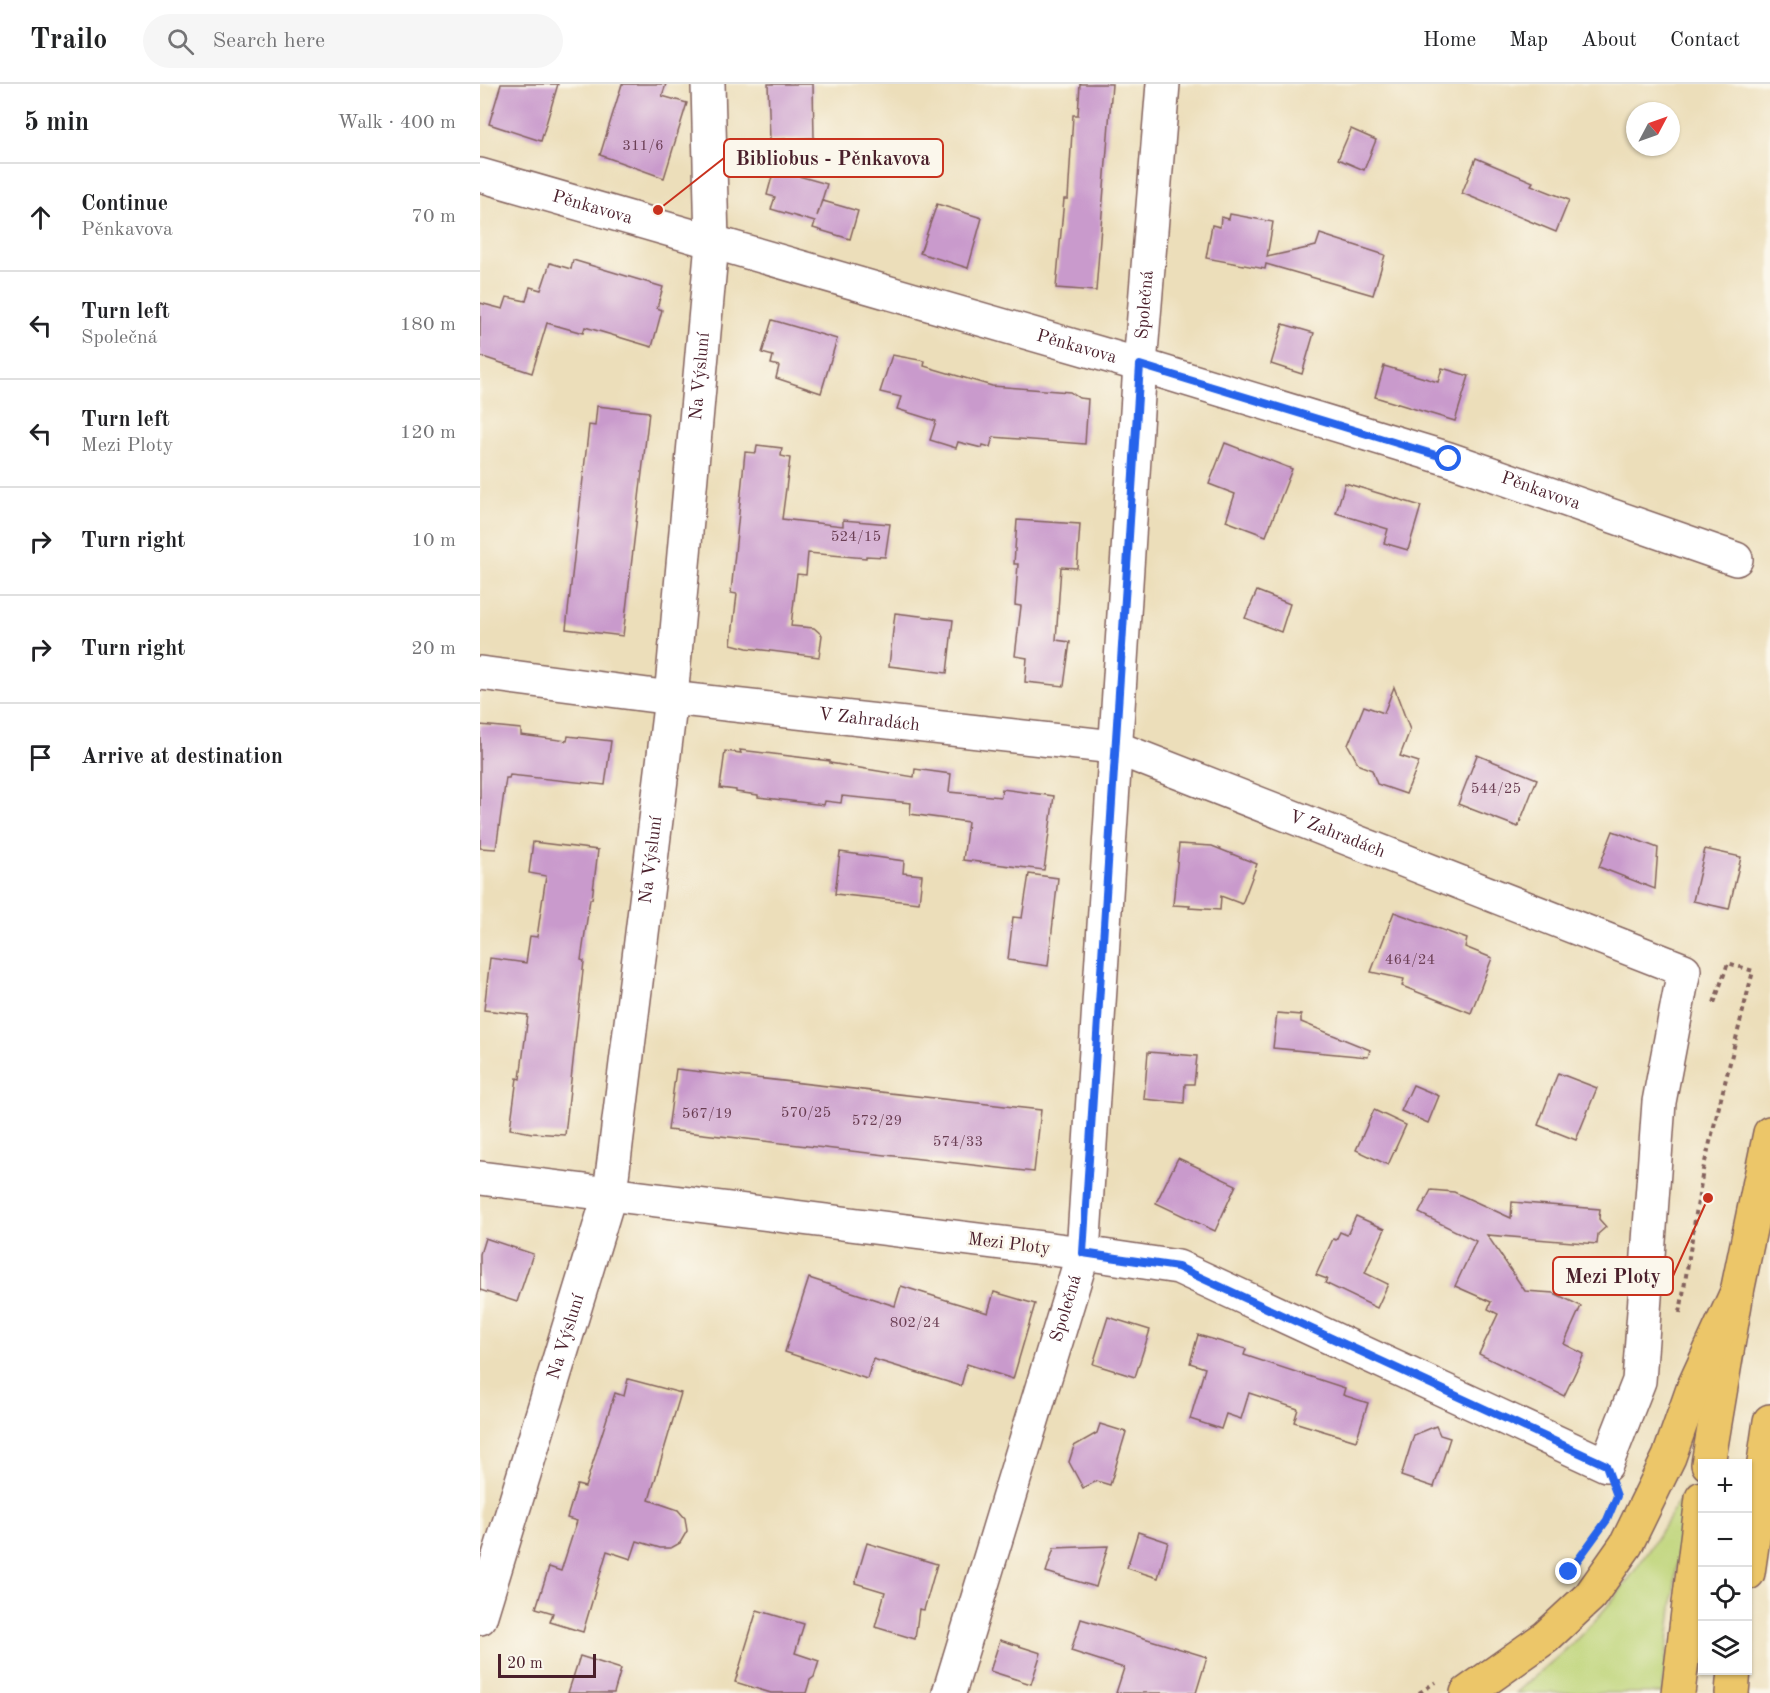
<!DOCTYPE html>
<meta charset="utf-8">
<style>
:root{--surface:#fff;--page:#f6f6f6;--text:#202124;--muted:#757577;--line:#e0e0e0}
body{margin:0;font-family:"Old Standard TT",serif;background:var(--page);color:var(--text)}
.controls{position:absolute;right:18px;bottom:18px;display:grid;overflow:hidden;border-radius:0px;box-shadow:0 2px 4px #0004}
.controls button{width:54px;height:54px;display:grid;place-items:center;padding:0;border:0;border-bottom:2px solid var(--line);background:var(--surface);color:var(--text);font:30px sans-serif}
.compass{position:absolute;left:1146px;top:18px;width:54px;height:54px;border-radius:50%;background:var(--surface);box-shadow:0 2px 4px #0004;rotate:49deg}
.scale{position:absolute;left:18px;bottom:15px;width:98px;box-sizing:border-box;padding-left:6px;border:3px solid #4a1f2b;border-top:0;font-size:16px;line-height:21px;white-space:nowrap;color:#4a1f2b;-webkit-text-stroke:4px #fbf7ec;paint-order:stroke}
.stop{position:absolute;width:18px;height:18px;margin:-14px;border:4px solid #2563eb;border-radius:50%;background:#fff}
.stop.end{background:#2563eb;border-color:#fff;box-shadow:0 2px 6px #0008}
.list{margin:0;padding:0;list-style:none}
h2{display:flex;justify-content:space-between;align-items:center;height:78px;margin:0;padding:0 24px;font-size:26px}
h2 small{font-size:20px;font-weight:400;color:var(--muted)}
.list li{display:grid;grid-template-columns:39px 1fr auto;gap:18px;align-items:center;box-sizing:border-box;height:108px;padding:0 24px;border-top:2px solid var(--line)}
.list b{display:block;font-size:22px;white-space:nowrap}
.list p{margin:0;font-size:20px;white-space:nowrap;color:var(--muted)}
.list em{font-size:20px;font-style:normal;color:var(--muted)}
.icon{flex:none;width:33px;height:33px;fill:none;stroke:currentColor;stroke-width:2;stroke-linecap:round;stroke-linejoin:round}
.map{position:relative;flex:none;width:1290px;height:1609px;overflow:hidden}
header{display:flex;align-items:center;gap:36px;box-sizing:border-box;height:84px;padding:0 30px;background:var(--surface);border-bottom:2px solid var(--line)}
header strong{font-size:28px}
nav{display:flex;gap:33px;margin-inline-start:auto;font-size:21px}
.search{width:420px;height:54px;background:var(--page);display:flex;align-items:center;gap:15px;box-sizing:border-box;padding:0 21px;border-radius:33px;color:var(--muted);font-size:22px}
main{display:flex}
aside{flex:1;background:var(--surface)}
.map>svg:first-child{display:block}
</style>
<header>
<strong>Trailo</strong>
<div class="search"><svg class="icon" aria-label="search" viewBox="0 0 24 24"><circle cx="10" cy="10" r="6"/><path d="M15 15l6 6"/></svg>Search here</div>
<nav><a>Home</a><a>Map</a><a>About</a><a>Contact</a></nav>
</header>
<main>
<aside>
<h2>5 min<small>Walk · 400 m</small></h2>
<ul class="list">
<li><svg class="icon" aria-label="ahead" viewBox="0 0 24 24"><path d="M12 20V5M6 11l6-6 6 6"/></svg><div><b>Continue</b><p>Pěnkavova</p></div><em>70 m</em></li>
<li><svg class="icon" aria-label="left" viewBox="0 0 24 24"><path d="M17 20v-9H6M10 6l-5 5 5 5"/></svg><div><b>Turn left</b><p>Společná</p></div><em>180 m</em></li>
<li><svg class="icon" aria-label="left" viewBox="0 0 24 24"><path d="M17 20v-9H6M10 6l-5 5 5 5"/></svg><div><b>Turn left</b><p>Mezi Ploty</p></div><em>120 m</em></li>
<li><svg class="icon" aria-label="right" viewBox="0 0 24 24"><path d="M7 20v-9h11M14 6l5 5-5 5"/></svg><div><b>Turn right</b></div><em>10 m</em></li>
<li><svg class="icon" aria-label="right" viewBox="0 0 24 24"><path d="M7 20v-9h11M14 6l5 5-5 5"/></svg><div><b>Turn right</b></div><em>20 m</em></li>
<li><svg class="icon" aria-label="arrive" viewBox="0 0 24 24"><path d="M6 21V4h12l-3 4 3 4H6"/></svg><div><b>Arrive at destination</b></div></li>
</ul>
</aside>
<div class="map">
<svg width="1290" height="1609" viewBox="0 0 1290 1609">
<rect width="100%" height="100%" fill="#fbf7ec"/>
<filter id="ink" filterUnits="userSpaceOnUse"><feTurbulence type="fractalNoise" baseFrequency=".0167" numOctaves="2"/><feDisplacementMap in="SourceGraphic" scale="12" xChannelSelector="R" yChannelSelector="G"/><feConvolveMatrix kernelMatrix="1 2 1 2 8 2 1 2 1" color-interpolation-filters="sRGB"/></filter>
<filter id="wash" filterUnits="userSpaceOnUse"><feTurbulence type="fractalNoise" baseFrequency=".008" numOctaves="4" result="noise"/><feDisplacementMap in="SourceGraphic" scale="24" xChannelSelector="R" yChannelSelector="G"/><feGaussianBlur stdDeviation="1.35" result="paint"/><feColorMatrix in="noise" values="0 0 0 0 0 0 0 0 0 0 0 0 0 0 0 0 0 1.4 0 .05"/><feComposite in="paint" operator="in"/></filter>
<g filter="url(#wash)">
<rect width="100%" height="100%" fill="#ecdeba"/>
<!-- grass -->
<path fill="#bed478" stroke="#847a52" stroke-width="1.5" d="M1206,1404L1182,1609H1036C1057,1590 1081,1571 1101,1551C1144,1508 1177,1456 1206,1404Z"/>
<g id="blocks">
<!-- building -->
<g fill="#c99acc">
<path d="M21,0H78L61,57L9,40Z"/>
<path d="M142,0H186L182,12L207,19L184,94L120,71Z"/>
<path d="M288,0H333L334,54L290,56Z"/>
<path d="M600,0H632L616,207L576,204L584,115H588L593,31H598Z"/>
<path d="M871,45L896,56L884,86L858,75Z"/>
<path d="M996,74L1053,98L1051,101L1089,116L1076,148L982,109Z"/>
<path d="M294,85L347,100L337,132L343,117L378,127L370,155L333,144L335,138L291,125L295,113L287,111Z"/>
<path d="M457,120L502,134L488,184L440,169Z"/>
<path d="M750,130L793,138L787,173L836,162L840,150L905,171L893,211L786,180L785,185L726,174L732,141L740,143L741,133L749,135Z"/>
<path d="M93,176L183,203L177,224L182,226L172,263L105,243L103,249L67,239L52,289L0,272V219L23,225L27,213L46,217L50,203L61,206L70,179L91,185Z"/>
<path d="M292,236L357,255L341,309L296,294L299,282L291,280L293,272L282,269Z"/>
<path d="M803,240L834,249L822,290L791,280Z"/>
<path d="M412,271L445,277L444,282L512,302L590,308L599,314L608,315L605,360L513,353L510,363L503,361L502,364L478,358L476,364L450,356L456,337L417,325L421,313L400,308Z"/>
<path d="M904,282L958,298L962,284L989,292L975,337L895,313Z"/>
<path d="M117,322L169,328L143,552L86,545L109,341L115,342Z"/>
<path d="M745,359L812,385L786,452L746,437L755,410L729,400Z"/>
<path d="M277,361L302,364L301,372L310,374L302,435L363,442V436L410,440L405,473L386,472V474L328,469L326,491L317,490L311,542L334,544L342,551L339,573L267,564L251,560L257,510L251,509L265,368L276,369Z"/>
<path d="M865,399L941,422L928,466L904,459L908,445L856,429Z"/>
<path d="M537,436L600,440L597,484L581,483L576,556L590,558L584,602L545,598L547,574L535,572L541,522L535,521L538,480H534Z"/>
<path d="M777,507L810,520L801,548L765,534Z"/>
<path d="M415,529L473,536L467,589L409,582Z"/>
<path d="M914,603L930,646L920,672L939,678L926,710L897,700L892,686L879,681L868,661L884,622L904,629Z"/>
<path d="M0,641L41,645V651L87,657L88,652L131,657L125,701L30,691L29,694H26L16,765L0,764Z"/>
<path d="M260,666L350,677V679L434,693L435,685L471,690L469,708L521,713L522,705L574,712L564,786L483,776L488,738L430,730L431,719L362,712L361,719L345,717L344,721L278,713V711L256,708V706L240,704L245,667L261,669Z"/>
<path d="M997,671L1057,695L1038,743L978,720Z"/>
<path d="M1133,747L1178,764L1175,805L1119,783Z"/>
<path d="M53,758L118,766L112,815H110L101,876L104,877L85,1051L52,1049L30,1045L37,994L40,995L48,931L4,926L10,874L46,879L50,852L57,853L66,792L49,789Z"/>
<path d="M699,760L732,762L777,780L762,820L741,812L740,826L709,824L710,822L693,821Z"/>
<path d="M1225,765L1261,773L1249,825L1213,817Z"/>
<path d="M360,768L424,777L423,789L442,791L439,819L355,810Z"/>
<path d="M549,790L578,794L568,882L528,876L533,833L542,834Z"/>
<path d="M914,828L987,855L985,863L1012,874L991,929L922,902L924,895L891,888Z"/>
<path d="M797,929L821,931V938L890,966L888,973L793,964Z"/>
<path d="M668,968L717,972L714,1000H705L704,1019L664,1015Z"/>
<path d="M196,985L561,1026L554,1088L188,1046Z"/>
<path d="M1078,989L1117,1004L1096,1056L1058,1041Z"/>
<path d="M933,1001L959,1012L948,1039L921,1027Z"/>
<path d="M894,1026L926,1041L908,1081L876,1066Z"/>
<path d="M698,1074L756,1101L735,1147L676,1119Z"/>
<path d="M951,1106L974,1108L1031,1134L1032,1118L1120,1125L1119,1135L1126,1143L1118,1150L1117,1160L1007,1151L1045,1207L1074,1209L1101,1222L1084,1260L1104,1270L1084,1312L999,1270L1018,1230L1008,1225L1011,1218L975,1202L996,1157L939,1129Z"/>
<path d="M876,1132L905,1145L885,1189L908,1200L897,1224L845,1199L847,1195L836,1191L853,1155L856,1156L860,1148L867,1151Z"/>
<path d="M5,1154L53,1170L37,1218L0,1206V1170Z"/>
<path d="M329,1194L415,1222L421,1202L508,1229L514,1208L555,1220L533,1295L487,1280L481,1302L393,1275L387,1295L305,1268Z"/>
<path d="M628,1233L670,1246L655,1293L613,1280Z"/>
<path d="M718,1251L766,1265L764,1271L865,1304L863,1311L888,1319L876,1357L814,1338L818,1325L769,1309L761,1335L746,1330L741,1345L710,1335L725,1284L710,1279Z"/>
<path d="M148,1295L201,1309L169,1416L198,1426L205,1434L207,1447L200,1459L191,1464H180L157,1457L151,1475L127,1467L103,1548L70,1538L73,1529L56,1524L69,1483L81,1487L97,1437L87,1434L97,1401L105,1403L135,1309L144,1312Z"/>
<path d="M620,1340L646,1348L630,1401L617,1397L603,1404L589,1378L594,1362L617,1349Z"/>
<path d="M956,1342L960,1351L970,1354L954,1403L921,1392L934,1351Z"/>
<path d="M658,1448L688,1458L678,1494L647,1484Z"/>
<path d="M387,1459L457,1480L444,1526L439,1525L435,1555L395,1543L405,1508L375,1499Z"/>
<path d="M628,1462L616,1503L566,1488L574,1464Z"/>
<path d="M277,1526L324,1540L315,1569L339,1577L334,1593L330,1596L326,1609H291L255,1598Z"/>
<path d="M601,1535L727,1573L716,1609H636L644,1584L591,1567Z"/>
<path d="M520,1556L561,1569L551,1600L510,1587Z"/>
<path d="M100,1572L141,1585L134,1609H88Z"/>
</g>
</g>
</g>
<g filter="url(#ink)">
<use href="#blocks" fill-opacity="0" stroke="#83625d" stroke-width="1.5"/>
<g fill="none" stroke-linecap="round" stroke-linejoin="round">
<!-- minor casing -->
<g stroke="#83625d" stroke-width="36">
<g id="minor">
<path id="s1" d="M0,91L660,281L969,375L1256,475"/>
<path id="s2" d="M0,589L191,614L634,663L1204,886L1179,1018L1159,1297L1126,1381L698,1183L603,1169L0,1094"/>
<path id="s3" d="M0,1534L130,1109L191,614L232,159L228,0"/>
<path id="s4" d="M469,1609L603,1169L660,281L683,0"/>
</g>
</g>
<!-- trunk casing -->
<g stroke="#83625d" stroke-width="36">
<g id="trunk">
<path d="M1228,1380L1257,1208L1290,1049"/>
<path d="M1268,1489L1290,1337"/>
<path d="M987,1609L1066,1553L1110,1512L1146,1461L1189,1373L1214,1302L1257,1208"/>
<path d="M1198,1609L1222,1414"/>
<path d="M1252,1609L1254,1586"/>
</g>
</g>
<!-- path -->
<g stroke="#83625d" stroke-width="4" stroke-dasharray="4.5 4.5" stroke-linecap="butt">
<path d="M1200,1229L1223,1086L1273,887L1248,879L1234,919"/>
<path d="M939,1609L956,1598"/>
</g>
<!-- minor -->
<use href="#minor" stroke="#fff" stroke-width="33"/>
<!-- trunk -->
<use href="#trunk" stroke="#ecc669" stroke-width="33"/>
</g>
</g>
<g fill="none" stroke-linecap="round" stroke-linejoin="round" filter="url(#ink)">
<!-- route -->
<path stroke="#2563eb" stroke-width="8" d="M969,375L660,281L603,1169L698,1183L1126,1381L1137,1412L1127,1436L1089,1488"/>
</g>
<g text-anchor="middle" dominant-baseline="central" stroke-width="5" stroke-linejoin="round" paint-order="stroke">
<!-- number labels -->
<g font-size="15" fill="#6a3e53">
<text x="163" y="62">311/6</text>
<text x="376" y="453">524/15</text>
<text x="1016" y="705">544/25</text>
<text x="930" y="876">464/24</text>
<text x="326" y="1029">570/25</text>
<text x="227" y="1030">567/19</text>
<text x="397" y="1037">572/29</text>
<text x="478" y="1058">574/33</text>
<text x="435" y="1239">802/24</text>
</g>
<!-- street labels -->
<g font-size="18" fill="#4a1f2b" stroke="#fbf7ec">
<text stroke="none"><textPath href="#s1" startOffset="117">Pěnkavova</textPath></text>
<text stroke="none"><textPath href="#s4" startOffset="1410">Společná</textPath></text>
<text stroke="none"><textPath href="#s1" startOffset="621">Pěnkavova</textPath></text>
<text stroke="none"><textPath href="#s3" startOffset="1266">Na Výsluní</textPath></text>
<text stroke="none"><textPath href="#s1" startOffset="1107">Pěnkavova</textPath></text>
<text stroke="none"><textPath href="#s2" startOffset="392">V Zahradách</textPath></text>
<text stroke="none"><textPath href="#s2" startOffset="878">V Zahradách</textPath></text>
<text stroke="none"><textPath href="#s3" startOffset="780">Na Výsluní</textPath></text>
<text transform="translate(529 1160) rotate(7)">Mezi Ploty</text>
<text stroke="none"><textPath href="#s4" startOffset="402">Společná</textPath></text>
<text stroke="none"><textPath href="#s3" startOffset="294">Na Výsluní</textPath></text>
</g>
</g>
<!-- callouts -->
<path fill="none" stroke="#c8321e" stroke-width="2" d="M178 126L244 74M1228 1114L1193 1192"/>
<g fill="#c8321e" stroke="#fbf7ec" stroke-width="2">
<circle cx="178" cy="126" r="6"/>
<circle cx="1228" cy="1114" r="6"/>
</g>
<g fill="#fbf7ec" stroke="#c8321e" stroke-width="2">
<rect x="244" y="55" width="219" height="38" rx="6"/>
<rect x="1073" y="1173" width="120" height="38" rx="6"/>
</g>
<g font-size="20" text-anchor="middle" font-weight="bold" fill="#4a1f2b">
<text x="353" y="81">Bibliobus - Pěnkavova</text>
<text x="1133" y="1199">Mezi Ploty</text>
</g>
</svg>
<div class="controls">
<button>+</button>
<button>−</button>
<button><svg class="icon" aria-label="locate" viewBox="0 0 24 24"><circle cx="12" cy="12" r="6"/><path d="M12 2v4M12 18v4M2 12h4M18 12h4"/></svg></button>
<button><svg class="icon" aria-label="layers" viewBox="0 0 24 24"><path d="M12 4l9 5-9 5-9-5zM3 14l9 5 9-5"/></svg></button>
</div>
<svg class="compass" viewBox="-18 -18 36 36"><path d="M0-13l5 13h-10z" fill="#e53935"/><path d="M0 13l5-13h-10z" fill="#757577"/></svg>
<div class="scale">20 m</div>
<div class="stop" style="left:969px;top:375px"></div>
<div class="stop end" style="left:1089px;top:1488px"></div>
</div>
</main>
